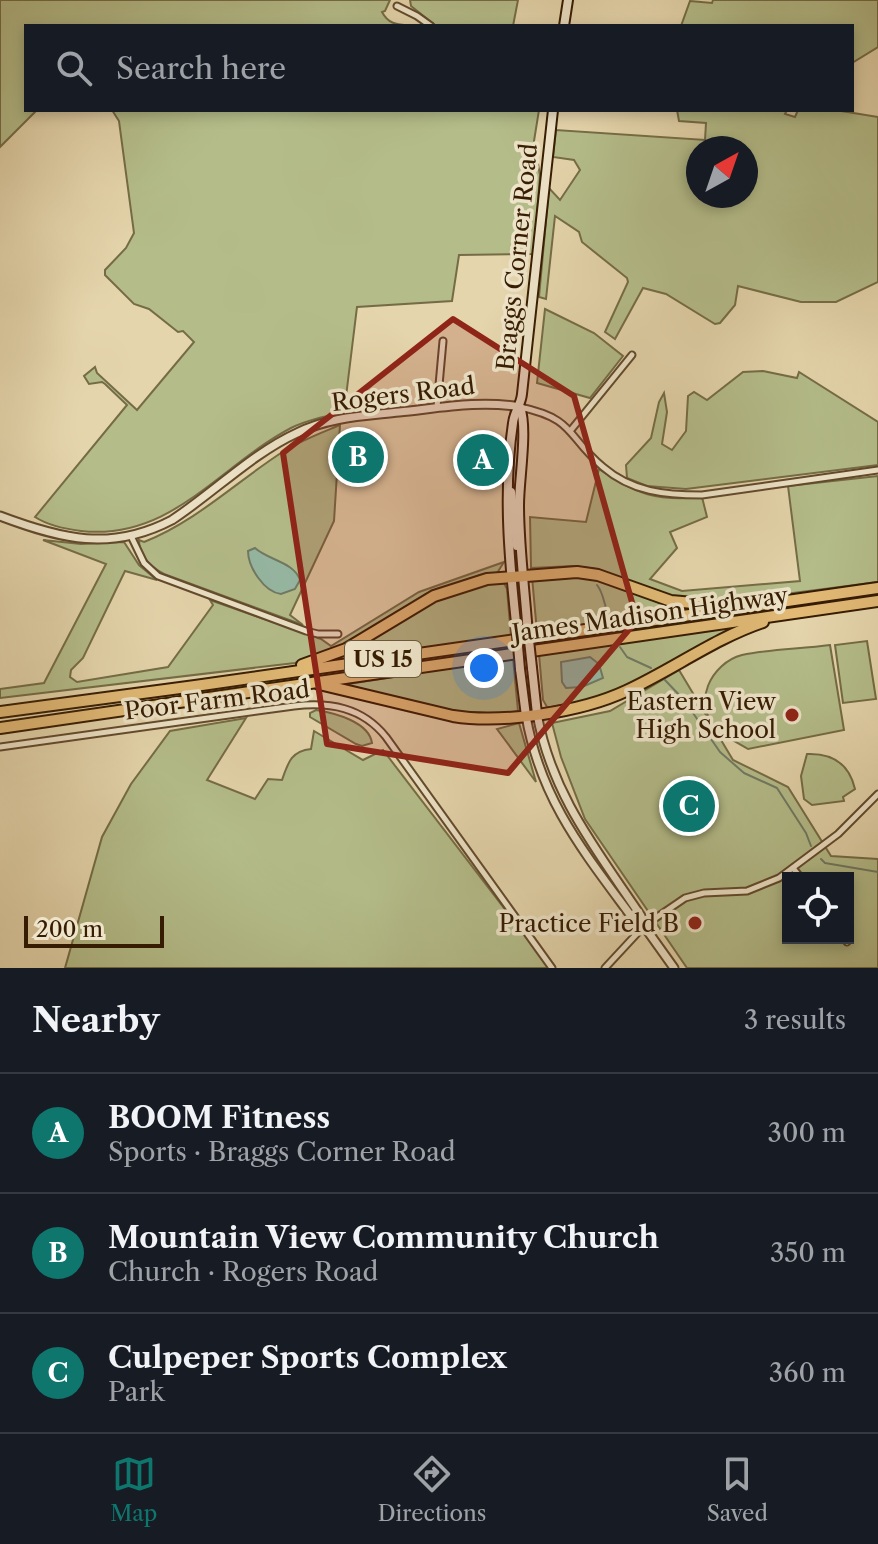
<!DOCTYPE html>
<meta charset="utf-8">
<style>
:root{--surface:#171b24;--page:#20242c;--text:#f1f3f6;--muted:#9ea1a6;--line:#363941;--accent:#0f766e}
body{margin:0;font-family:"Libre Caslon Text",serif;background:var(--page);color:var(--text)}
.controls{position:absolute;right:24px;bottom:24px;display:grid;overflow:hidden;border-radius:0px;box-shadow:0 4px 12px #0003}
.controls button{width:72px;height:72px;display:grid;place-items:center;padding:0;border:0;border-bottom:2px solid var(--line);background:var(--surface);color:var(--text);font:40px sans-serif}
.compass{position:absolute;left:686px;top:136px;width:72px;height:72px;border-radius:50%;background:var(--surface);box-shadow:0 4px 12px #0003;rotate:40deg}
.scale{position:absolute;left:24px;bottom:20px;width:140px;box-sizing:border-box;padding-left:8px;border:4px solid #361c02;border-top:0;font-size:22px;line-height:28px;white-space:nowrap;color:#361c02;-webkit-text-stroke:6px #eee4c9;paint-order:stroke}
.you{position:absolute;left:484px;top:668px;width:28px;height:28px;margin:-20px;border:6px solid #fff;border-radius:50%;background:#1a73e8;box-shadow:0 0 0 12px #1a73e833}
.badge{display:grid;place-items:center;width:52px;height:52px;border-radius:50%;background:var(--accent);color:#fff;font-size:26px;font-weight:700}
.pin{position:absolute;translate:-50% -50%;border:4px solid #fff;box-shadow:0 2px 8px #0006}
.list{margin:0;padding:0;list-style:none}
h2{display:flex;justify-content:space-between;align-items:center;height:104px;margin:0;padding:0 32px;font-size:34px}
h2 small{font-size:26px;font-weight:400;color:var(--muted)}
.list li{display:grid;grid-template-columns:52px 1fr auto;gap:24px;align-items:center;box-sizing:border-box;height:120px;padding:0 32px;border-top:2px solid var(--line)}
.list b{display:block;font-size:30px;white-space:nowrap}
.list p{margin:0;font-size:26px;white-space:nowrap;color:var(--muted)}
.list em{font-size:26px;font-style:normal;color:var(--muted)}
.icon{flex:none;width:44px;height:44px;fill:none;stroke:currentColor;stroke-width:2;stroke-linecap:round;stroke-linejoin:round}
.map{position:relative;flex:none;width:878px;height:968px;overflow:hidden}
.search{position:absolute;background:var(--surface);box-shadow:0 4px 12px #0003;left:24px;right:24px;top:24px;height:88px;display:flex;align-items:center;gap:20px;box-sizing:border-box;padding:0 28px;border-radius:0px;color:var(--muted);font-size:30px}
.sheet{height:464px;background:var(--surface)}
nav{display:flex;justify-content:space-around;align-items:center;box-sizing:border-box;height:112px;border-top:2px solid var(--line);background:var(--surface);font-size:22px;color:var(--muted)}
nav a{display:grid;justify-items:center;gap:4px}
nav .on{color:var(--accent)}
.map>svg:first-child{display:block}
</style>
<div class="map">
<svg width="878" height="968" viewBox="0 0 878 968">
<rect width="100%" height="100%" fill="#e5d5ac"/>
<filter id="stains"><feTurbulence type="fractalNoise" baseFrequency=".0025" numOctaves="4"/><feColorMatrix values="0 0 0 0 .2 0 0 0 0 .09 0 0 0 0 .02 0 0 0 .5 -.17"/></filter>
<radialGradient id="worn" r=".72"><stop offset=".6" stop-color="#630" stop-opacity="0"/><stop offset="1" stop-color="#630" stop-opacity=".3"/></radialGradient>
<!-- green -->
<g fill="#b4bd8a" stroke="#756c46" stroke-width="2" fill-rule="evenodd">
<path d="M0,0H390L385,11L382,12C390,27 401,24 415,26H26V110H37L0,147Z"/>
<path d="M410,0H518L513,26H436L411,6Z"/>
<path d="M713,0H878V47L852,63V26H681L690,1L712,3Z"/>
<path d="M112,110H539L534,141L540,175L534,254L459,255L452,301L357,307L344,413C325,416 307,420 291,428C219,466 171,541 81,531C65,529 49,526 35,517L127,405L105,384L102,382L89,384L84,376L95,367L97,373L137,410L194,342L183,331L178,332L149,309L134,304L105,275V270L126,248L134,233L119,121Z"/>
<path d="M677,110H787L785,114L795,117L798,110H835L878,117V282L836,302H801L738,286L735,305L720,323L715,324L666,294L643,288L615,339L605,332L628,282L627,278L582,242L579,232L555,216L546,299L539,297L549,188L560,200L580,170L574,160L553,157L556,130L705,140L706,123L679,121ZM746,148V196H698V148Z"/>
<path d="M545,309L594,333L623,356L590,398L537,383Z"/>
<path d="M763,371L797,378L799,372L878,422V465L686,489L647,486L627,478L626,465L651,438L659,402L664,393L667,412L662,444L672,450L686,431L688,396L694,392L707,400L743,372Z"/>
<path d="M340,425L334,521L290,615L303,625L164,574C151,567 139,556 139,540L144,542C197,521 237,481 284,451C302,440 321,433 340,425Z"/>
<path d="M599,469C635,494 658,502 702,497L707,517L670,532L677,548L650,579L682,591L800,581L788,486L878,476V582L724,602L684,601L597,569L573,566L531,568L530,517L586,522Z"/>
<path d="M43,540L81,544L124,542L139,565L157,580L125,571L83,658L71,670L70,677L77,682L168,667L213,605L210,600L321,639L331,646L419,592L504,562L497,573L480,575L426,594L340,648L295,663L0,698V689L44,683L106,564Z"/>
<path d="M562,575L597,579L684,606L685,609L537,632L532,577Z"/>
<path d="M503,581L507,589L511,636L323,663L440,597L472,586Z"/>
<path d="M738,626L626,686L588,700L551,707H547L543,700L539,654Z"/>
<path d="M867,641L876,699L843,703L835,645Z"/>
<path d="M830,645L844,730L748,749C738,743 725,737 717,728C691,704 711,663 742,655C770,649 801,649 830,645Z"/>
<path d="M513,658L518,711C464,722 396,697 342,685Z"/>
<path d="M679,670L733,760L788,787L831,856L878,859V968H687L585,819L561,757L552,723L610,711ZM788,878H848V938H788Z"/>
<path d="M316,710C335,713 369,722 372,743L362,746L356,744L310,717V713Z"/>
<path d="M246,718L207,780L255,799L268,779L282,780C288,763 291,751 311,749L314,731L363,760L383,750L550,968H65L102,837L131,784L170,731Z"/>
<path d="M519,723L536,782L497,729Z"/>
<path d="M807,754C832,753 849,763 855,789L843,797L844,801L812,805L804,799L801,776Z"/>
</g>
<!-- water -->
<g fill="#96b9a5" stroke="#707a64" stroke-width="2">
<path d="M255,548C268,560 294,562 300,580L295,589L281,594C264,592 248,567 248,551Z"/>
<path d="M590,657L599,664L603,678L582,687L566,688L562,682L561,662Z"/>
</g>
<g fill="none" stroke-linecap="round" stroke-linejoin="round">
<!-- stream -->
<g stroke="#707a64" stroke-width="2">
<path d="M597,585C605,595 603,606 610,616"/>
<path d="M620,647L627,657L651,668"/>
<path d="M663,678L684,700L720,752L744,773L777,788L806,833L811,846"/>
<path d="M821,859L825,863L878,872"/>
</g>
<!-- minor casing -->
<g stroke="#624a2c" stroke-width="9">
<g id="minor">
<path d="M397,6L417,16L431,26"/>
<path d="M437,407L443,341"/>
<path d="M520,407C576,419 566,436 603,467C632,492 665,495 702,495L878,470"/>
<path d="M571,430L632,355"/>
<path d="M131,536L144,563L158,576L306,631L318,634H338"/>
<path d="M0,747L294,706C330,702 362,707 386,737L552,968"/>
<path d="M793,868L801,878"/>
<path d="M844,938L847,942"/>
<path d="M605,968L644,926L685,898L704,893L747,891L779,878L838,834L878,794"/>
</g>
</g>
<!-- tertiary casing -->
<g stroke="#624a2c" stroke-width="11">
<g id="tertiary">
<path d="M0,516C61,539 111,552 172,520C213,493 253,453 297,433C329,417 364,416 399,412C439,408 480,400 520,407"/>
<path d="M537,714C552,795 596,849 641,916L644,926"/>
<path d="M526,716C541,801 584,852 634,920L644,926L674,968"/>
</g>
</g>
<!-- secondary casing -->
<g stroke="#361c02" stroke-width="12">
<g id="secondary">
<path d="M564,26L568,0"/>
<path d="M520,407C528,429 519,479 519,505C519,544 524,583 527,622"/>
<path d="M511,492L517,546"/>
<path d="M516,623C509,557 503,490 513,423C514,412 521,405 522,394L553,110"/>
<path d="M532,668L537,714"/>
<path d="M520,669L526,716"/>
</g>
</g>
<!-- motorway casing -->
<g stroke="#361c02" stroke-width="14">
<g id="motorway">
<path d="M302,665L346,649L434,596L487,579L577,572L598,575L671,601L716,605"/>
<path d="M319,684L453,716C502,724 581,712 626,691C672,670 715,638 763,622"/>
<path d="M0,712L195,686L878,588"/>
<path d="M0,728L878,601"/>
</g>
</g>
<!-- minor -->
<use href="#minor" stroke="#eee4c9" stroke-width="5"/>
<!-- tertiary -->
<use href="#tertiary" stroke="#eee4c9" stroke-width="7"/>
<!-- secondary -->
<use href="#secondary" stroke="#eee4c9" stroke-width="8"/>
<!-- motorway -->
<use href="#motorway" stroke="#e2ba76" stroke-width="10"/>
<!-- secondary-bridge casing -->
<g stroke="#361c02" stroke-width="12" stroke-linecap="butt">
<g id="secondary-bridge">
<path d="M527,622L532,668"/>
<path d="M516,623L520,669"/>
</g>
</g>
<!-- secondary-bridge -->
<use href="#secondary-bridge" stroke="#eee4c9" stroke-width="8"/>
</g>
<!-- marked area -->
<path fill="#8f2418" fill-opacity="0.2" stroke="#8f2418" stroke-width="6" stroke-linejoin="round" d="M453,319L574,396L637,620L508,773L327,744L283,453Z"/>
<!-- markers -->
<g fill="#8f2418" stroke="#eee4c9" stroke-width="3">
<circle cx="792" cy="715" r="8"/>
<circle cx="695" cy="923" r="8"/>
</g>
<g text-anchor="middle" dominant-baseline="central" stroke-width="7" stroke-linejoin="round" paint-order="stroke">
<!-- shield labels -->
<rect fill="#eee4c9" stroke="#6d583e" stroke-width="2" x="345" y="641" width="76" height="36" rx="6"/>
<g font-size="22" font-weight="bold" fill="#361c02">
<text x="383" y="659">US 15</text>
</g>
<!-- street labels -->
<g font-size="24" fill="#361c02" stroke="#eee4c9">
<text transform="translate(517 257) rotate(-84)">Braggs Corner Road</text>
<text transform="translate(403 394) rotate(-7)">Rogers Road</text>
<text transform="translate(650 614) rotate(-8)">James Madison Highway</text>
<text transform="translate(217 700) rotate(-7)">Poor Farm Road</text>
</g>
<!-- poi labels -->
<g font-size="24" fill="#361c02" stroke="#eee4c9" text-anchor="end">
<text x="776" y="701">Eastern View<tspan x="776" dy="28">High School</tspan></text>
<text x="679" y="923">Practice Field B</text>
</g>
</g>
<rect width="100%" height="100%" filter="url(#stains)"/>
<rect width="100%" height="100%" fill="url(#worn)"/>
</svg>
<div class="controls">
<button><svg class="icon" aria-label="locate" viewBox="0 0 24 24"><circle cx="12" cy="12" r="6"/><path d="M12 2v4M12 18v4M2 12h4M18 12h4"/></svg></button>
</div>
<svg class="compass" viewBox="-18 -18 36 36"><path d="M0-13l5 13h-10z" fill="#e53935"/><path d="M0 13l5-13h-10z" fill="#9ea1a6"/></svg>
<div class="scale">200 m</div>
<div class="you"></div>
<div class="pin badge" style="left:483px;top:460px">A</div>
<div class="pin badge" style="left:358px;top:457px">B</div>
<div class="pin badge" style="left:689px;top:806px">C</div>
<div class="search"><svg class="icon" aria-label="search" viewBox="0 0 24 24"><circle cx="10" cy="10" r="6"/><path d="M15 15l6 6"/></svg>Search here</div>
</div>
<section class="sheet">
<h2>Nearby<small>3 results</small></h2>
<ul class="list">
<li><span class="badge">A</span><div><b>BOOM Fitness</b><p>Sports · Braggs Corner Road</p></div><em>300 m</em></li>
<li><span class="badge">B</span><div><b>Mountain View Community Church</b><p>Church · Rogers Road</p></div><em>350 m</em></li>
<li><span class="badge">C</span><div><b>Culpeper Sports Complex</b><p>Park</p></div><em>360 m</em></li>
</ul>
</section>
<nav>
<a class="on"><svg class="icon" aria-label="map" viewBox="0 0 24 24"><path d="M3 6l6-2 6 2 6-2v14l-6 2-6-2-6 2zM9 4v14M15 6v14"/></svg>Map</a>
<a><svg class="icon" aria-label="directions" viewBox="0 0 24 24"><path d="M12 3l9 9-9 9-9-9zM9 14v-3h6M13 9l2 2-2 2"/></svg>Directions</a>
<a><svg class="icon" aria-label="saved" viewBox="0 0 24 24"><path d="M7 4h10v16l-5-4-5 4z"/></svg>Saved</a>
</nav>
